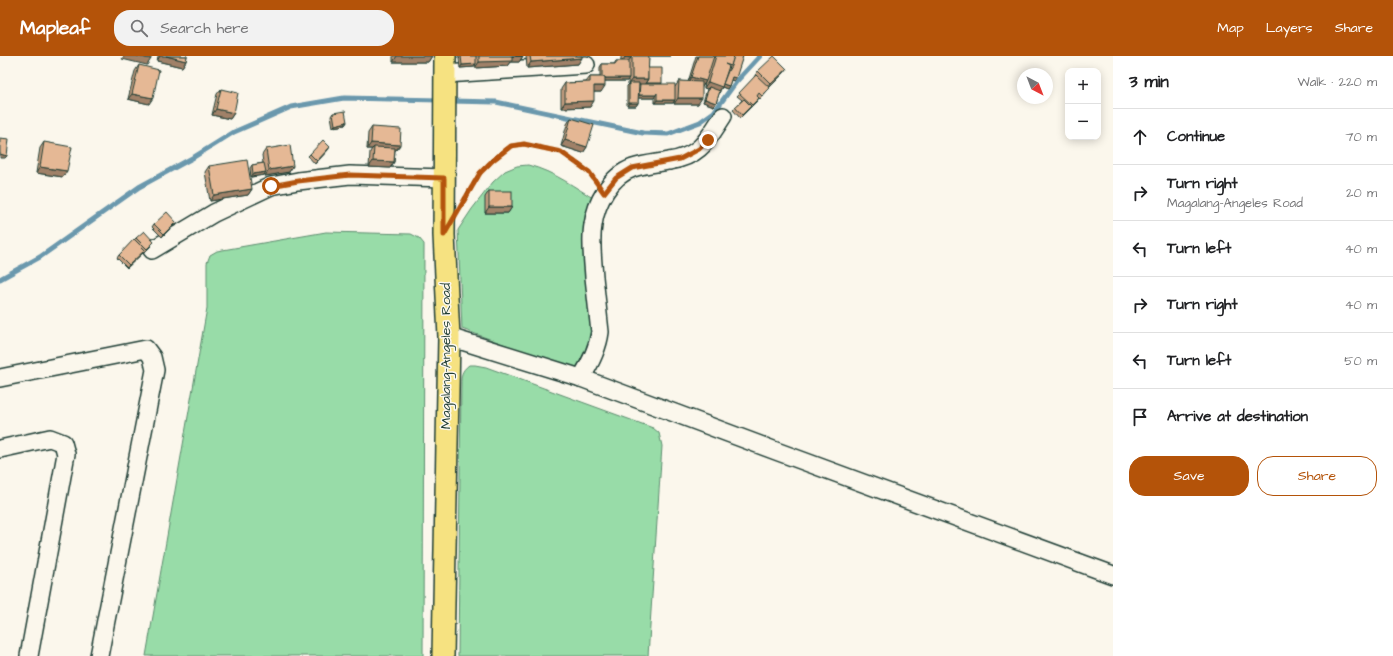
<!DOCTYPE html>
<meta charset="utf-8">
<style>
:root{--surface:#fff;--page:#f2f2f2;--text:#202124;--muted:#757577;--line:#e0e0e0;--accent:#b45309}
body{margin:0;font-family:"Architects Daughter",sans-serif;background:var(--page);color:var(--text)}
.controls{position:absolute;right:12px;top:12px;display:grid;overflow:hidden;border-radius:8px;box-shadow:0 2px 10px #0003}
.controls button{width:36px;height:36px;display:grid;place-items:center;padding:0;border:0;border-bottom:1px solid var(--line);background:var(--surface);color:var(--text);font:20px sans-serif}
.compass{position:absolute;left:1017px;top:12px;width:36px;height:36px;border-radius:50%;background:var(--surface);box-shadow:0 2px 10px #0003;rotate:138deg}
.stop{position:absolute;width:12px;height:12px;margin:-9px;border:3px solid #b45309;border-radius:50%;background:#fff}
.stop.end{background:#b45309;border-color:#fff;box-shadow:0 1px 4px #0008}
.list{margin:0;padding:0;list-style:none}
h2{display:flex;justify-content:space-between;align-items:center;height:52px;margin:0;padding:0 16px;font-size:17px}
h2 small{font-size:13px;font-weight:400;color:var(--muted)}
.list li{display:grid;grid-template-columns:26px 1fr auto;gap:12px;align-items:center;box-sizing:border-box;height:56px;padding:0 16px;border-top:1px solid var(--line)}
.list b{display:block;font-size:15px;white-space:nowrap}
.list p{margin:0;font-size:13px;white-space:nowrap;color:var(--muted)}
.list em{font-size:13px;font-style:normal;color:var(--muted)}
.actions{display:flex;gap:8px;padding:12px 16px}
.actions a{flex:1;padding:9px 0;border:1px solid var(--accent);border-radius:16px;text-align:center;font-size:14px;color:var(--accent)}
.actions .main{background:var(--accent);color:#fff}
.icon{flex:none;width:22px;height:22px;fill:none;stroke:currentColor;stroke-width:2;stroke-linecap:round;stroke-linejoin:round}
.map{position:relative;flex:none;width:1113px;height:600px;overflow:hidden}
header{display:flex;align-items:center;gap:24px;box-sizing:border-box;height:56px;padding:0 20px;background:var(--accent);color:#fff}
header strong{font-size:19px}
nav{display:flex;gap:22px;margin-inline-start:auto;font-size:14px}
.search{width:280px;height:36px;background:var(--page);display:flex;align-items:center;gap:10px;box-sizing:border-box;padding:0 14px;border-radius:16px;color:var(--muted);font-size:15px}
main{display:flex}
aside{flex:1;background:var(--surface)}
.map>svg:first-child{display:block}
</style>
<header>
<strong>Mapleaf</strong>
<div class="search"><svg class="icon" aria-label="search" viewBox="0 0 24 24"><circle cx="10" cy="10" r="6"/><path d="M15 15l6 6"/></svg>Search here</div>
<nav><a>Map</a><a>Layers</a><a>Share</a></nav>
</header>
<main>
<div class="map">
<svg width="1113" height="600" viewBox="0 0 1113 600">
<rect width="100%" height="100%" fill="#fbf7ec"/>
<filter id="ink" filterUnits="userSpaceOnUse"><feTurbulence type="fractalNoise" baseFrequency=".025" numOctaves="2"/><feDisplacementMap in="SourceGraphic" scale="8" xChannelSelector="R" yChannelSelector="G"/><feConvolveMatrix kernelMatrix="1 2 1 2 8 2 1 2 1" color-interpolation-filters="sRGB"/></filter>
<g filter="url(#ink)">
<!-- green -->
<g fill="#98dca8" stroke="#5c8c6e">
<path d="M528,109C555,116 574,131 598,145L584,193L587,240L595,286L577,315L462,273L458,174L472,153L493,126L505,115L517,110Z"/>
<path d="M326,176L411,178L419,182L424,188L423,600H146L207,252V207L210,199L217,195Z"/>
<path d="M469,309H475L486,311L653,372L659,377L662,390L648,600H458L461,329C461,320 461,315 469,309Z"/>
</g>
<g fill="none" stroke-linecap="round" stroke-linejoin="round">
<!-- stream -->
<g stroke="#6b98ad" stroke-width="5">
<path d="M450,45L496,46L643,77L668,78L700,66L714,56L736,26L760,0"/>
<path d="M0,223L40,201L139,131L194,101L234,76L291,51L344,42L440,44"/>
</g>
<!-- minor casing -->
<g stroke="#1f3d34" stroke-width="20">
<g id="minor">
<path d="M445,18L586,9"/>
<path d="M152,194L214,157L271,130L298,125L350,119L444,122"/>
<path d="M449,281L581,322L776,395L1113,519"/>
<path d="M0,322L146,293L152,301L155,314L99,600"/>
<path d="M581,322C590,308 598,292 600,276C598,258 596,239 594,221C593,204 590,186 593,169C596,147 610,120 633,112C645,108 658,107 669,105C701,100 707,84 723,60"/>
<path d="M0,393L50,382L63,387L66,398L29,600"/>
</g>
</g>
<!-- major casing -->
<g stroke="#1f3d34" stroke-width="24">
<path id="major" d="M443,600L449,281L444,179L445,0"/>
</g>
<!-- path -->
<path stroke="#1f3d34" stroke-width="2.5" stroke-dasharray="3 3" stroke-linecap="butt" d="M464,144L480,117L493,104L511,90L524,88L561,96L589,116L594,123"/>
<!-- minor -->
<use href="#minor" stroke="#fbf7ec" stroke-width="17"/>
<!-- major -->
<use href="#major" stroke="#f6e281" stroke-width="21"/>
</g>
<!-- wall -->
<g fill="#c59e80" stroke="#1f3d34">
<path d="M158,0H187L186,5L182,11L157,5Z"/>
<path d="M393,0H432L428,6H393Z"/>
<path d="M458,0H523L519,6H511L508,10L475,12V9L474,11L460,12L459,3L460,2H458Z"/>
<path d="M526,0H582L578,8L527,12Z"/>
<path d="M621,0H670H649L648,12L662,27L661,28L675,31L679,25L688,26L696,0H743L734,25L731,24L729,30L727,33L722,31L720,35L716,47L714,50L703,46L707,33L704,32L705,26L702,31L698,48H674V45L673,47H655V41L654,42H638V47L636,50H627V30L629,28H628V24L627,25H605L601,36H594L590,51L561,52V33L565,27L586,26L590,21H600V11L602,8H614L616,5H621Z"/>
<path d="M139,9L149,48L128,43L135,15Z"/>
<path d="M787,13L783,18L769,32L767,35L760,43L759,42L757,45L740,62L733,54L742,44L737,40L755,21H754L758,15Z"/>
<path d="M221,33L234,57L230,63L212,59L217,38Z"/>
<path d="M333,57L347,66L345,69L333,71L331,60Z"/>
<path d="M571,62L587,91L583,97L561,90L567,68Z"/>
<path d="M372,71L400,89L396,94H395L394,106L390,112L369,111L370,96L372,93H367L368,77Z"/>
<path d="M44,86L63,121L36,117L40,92Z"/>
<path d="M266,93L293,110L289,116L265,120V118L264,119L251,121L250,112L252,109L263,107L262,99Z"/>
<path d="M328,94L315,108L308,100L310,98Z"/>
<path d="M209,110L252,133L248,139L210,145L205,116Z"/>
<path d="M489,135L512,151L508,157H485V141Z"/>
<path d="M154,168L174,169L162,181L152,171Z"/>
<path d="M136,182L152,189L145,196L144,195L127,212L117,202L119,199Z"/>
</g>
<!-- shaded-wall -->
<g fill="#a08168" stroke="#1f3d34">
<path d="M124,0H137L151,3L147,9L122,3Z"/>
<path d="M160,0H166L186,5L182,11L157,5Z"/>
<path d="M397,0H432L428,6H393Z"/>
<path d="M512,0H523L519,6H511L508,10L475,12L479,6Z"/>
<path d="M625,1L631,2L627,7H621Z"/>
<path d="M582,2L578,8L527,12L531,6Z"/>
<path d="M476,8L474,11L460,12L462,9Z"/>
<path d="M787,13L783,18L767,34L771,28Z"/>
<path d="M691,21L706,25L702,31L687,27Z"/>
<path d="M732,21L736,22L734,25L730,24Z"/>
<path d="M602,22H629L627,25H600Z"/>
<path d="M632,23H648L644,29L629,28V27L628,28Z"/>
<path d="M708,26L723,28L729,30L727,33L722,31L718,37L709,31L707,33L704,32Z"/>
<path d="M647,27H662L660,30H645Z"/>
<path d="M594,30H605L601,36H589Z"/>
<path d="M132,38L153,42L149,48L128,43Z"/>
<path d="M639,39H656L654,42H637Z"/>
<path d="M678,42H702L698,48H674Z"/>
<path d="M705,43L716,47L714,50L703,46Z"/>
<path d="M657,44H675L673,47H655Z"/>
<path d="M594,45L590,51L561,52L565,46Z"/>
<path d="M629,47H638L636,50H627Z"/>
<path d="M216,53L234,57L230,63L212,59Z"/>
<path d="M347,66L345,69L333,71L335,69Z"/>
<path d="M565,84L587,91L583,97L561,90Z"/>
<path d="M371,87L400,89L396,94L374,93V91L372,93H367Z"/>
<path d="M330,91L328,94L315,108L317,105Z"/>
<path d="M0,98L7,100L5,102H0Z"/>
<path d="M373,105L394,106L390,112L369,111Z"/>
<path d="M293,110L289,116L265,120L269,114Z"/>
<path d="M40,111L67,115L63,121L36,117Z"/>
<path d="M266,116L264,119L251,121L253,118Z"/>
<path d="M252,133L248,139L210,145L214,139Z"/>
<path d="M489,151H512L508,157H485Z"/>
<path d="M176,166L174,169L162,181L164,178Z"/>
<path d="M145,194L143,197L127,212L129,209Z"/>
</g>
<!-- building -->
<g fill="#e5b895" stroke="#1f3d34">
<path d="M137,0H151V3Z"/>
<path d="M166,0H187L186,5Z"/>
<path d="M461,0H476V8L462,9Z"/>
<path d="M479,0H523H512V5L479,6Z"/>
<path d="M530,0H582V2L531,6Z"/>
<path d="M625,0H631V2L625,1Z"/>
<path d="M632,0H649L648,23H632Z"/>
<path d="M698,0H714L706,25L691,21Z"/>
<path d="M716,0H734L731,10L725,8L729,10L722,31L708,26Z"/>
<path d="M734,0H743L736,22L732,21L729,30L723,28L728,15L731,10Z"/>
<path d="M774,0L787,13L771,28L758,15Z"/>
<path d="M616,5H629V22H605V21H602V8H616Z"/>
<path d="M139,9L159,14L153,42L132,38Z"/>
<path d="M648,12H662V27H647V25L648,23Z"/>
<path d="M756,19L770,32L762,40L759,37L757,40L759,42L752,49L739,37Z"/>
<path d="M590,21H605V30H594V45L565,46V27L590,26Z"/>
<path d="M679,25L702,26V42H678Z"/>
<path d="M629,27H639L638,47H629Z"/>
<path d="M640,28H675V44H657V37L656,39H639Z"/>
<path d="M709,31L720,35L716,47L705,43Z"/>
<path d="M221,33L238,37L234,57L216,53Z"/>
<path d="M744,43L751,50L742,59L735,51Z"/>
<path d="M345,55L347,66L335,69L333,57Z"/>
<path d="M571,62L594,69L587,91L565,84Z"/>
<path d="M372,71L401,73L400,89L371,87Z"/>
<path d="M0,82L9,83L7,100L0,98Z"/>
<path d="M323,84L330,91L317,105L310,98Z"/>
<path d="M44,86L72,91L67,115L40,111Z"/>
<path d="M290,89L293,110L269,114L266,93Z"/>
<path d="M374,91L395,92L394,106L373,105Z"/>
<path d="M247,104L252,133L214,139L209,110Z"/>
<path d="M264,107L266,116L253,118L252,109Z"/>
<rect x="489" y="135" width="23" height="16"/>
<path d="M167,156L176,166L164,178L154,168Z"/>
<path d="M144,175L154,186L147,193L136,182Z"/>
<path d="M134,183L145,194L129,209L119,199Z"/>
</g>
</g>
<g fill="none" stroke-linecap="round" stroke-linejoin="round" filter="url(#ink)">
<!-- route -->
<path stroke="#b45309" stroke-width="5" d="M271,130L298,125L350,119L444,122V179L480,117L493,104L511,90L524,88L561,96L589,116L604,137L616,122L632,112L680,103L699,93L708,84"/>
</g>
<g text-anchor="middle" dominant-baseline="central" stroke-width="3" stroke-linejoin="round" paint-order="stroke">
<!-- street labels -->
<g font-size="14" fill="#1f3d34" stroke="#fbf7ec">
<text transform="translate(446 300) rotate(-90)">Magalang-Angeles Road</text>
</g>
</g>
</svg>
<div class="controls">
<button>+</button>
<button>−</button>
</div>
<svg class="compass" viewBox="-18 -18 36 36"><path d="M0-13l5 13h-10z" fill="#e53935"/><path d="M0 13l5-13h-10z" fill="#757577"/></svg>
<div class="stop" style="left:271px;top:130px"></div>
<div class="stop end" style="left:708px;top:84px"></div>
</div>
<aside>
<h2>3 min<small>Walk · 220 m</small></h2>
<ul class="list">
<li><svg class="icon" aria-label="ahead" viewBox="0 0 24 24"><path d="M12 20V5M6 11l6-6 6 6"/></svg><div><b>Continue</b></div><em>70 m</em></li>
<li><svg class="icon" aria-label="right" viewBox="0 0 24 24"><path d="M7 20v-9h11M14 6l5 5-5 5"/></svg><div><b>Turn right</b><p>Magalang-Angeles Road</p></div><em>20 m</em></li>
<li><svg class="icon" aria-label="left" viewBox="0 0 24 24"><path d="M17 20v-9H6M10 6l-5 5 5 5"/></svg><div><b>Turn left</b></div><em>40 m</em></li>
<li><svg class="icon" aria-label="right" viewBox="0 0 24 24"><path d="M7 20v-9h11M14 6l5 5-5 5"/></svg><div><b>Turn right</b></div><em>40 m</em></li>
<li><svg class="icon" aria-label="left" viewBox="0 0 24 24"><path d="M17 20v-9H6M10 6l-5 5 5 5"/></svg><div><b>Turn left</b></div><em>50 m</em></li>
<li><svg class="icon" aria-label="arrive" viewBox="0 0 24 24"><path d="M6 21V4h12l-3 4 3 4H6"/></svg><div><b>Arrive at destination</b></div></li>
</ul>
<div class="actions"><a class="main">Save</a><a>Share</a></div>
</aside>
</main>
